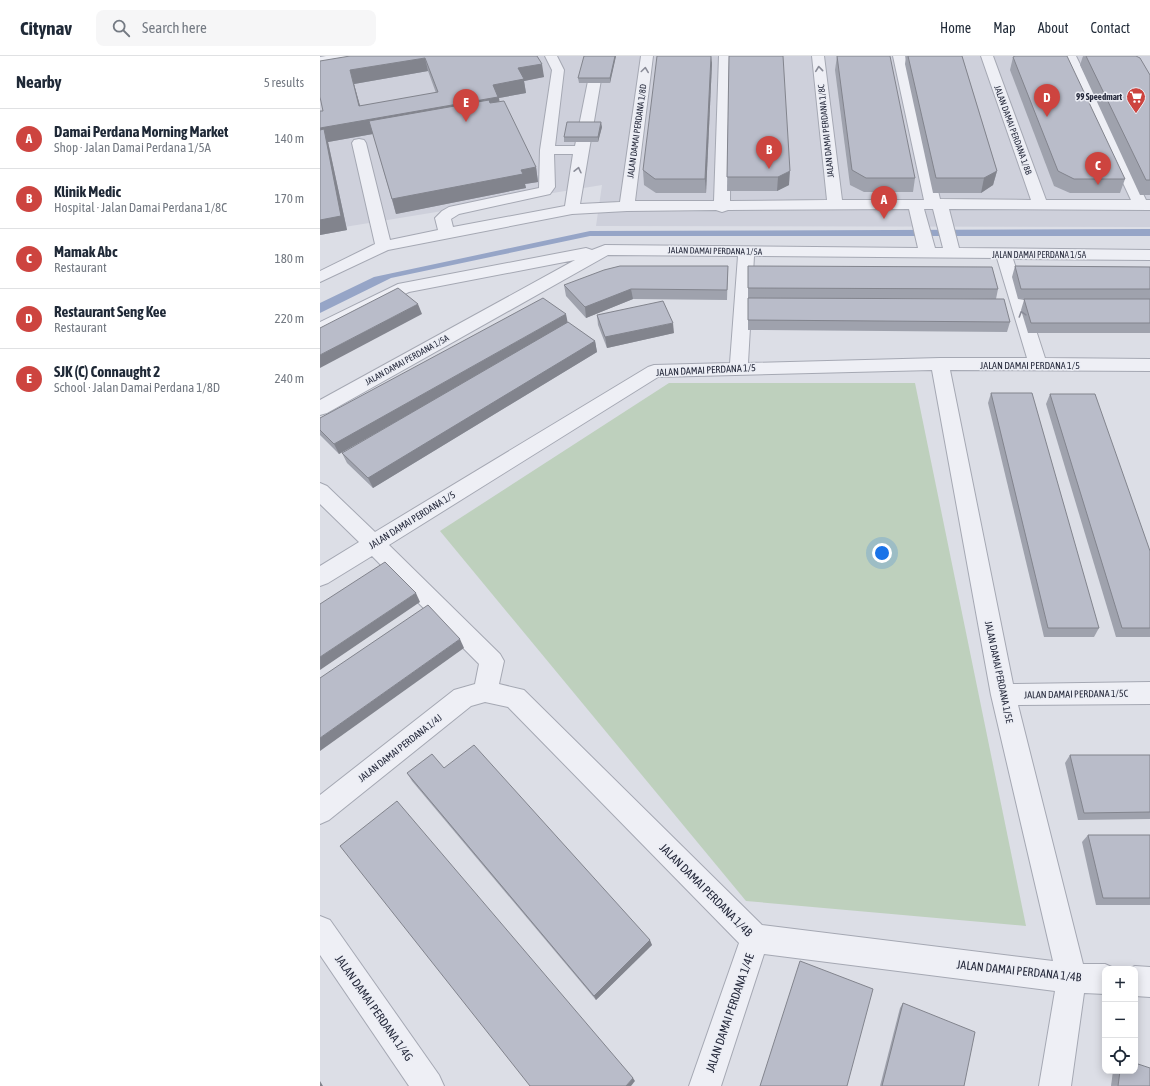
<!DOCTYPE html>
<meta charset="utf-8">
<style>
:root{--surface:#fff;--page:#f6f6f7;--text:#1f2937;--muted:#747a83;--line:#e0e1e3;--accent:#cd443f}
body{margin:0;font-family:"Asap Condensed",sans-serif;background:var(--page);color:var(--text)}
.controls{position:absolute;right:12px;bottom:12px;display:grid;overflow:hidden;border-radius:8px;box-shadow:0 2px 10px #0003}
.controls button{width:36px;height:36px;display:grid;place-items:center;padding:0;border:0;border-bottom:1px solid var(--line);background:var(--surface);color:var(--text);font:20px sans-serif}
.you{position:absolute;left:562px;top:497px;width:14px;height:14px;margin:-10px;border:3px solid #fff;border-radius:50%;background:#1a73e8;box-shadow:0 0 0 6px #1a73e833}
.badge{display:grid;place-items:center;width:26px;height:26px;border-radius:50%;background:var(--accent);color:#fff;font-size:13px;font-weight:700}
.pin{position:absolute;translate:-50% -33px;filter:drop-shadow(0 1px 2px #0008)}
.pin::after{content:'';position:absolute;top:21px;width:14px;height:12px;background:inherit;clip-path:polygon(0 0,100% 0,50% 100%)}
.list{margin:0;padding:0;list-style:none}
h2{display:flex;justify-content:space-between;align-items:center;height:52px;margin:0;padding:0 16px;font-size:17px}
h2 small{font-size:13px;font-weight:400;color:var(--muted)}
.list li{display:grid;grid-template-columns:26px 1fr auto;gap:12px;align-items:center;box-sizing:border-box;height:60px;padding:0 16px;border-top:1px solid var(--line)}
.list b{display:block;font-size:15px;white-space:nowrap}
.list p{margin:0;font-size:13px;white-space:nowrap;color:var(--muted)}
.list em{font-size:13px;font-style:normal;color:var(--muted)}
.icon{flex:none;width:22px;height:22px;fill:none;stroke:currentColor;stroke-width:2;stroke-linecap:round;stroke-linejoin:round}
.map{position:relative;flex:none;width:830px;height:1030px;overflow:hidden}
header{display:flex;align-items:center;gap:24px;box-sizing:border-box;height:56px;padding:0 20px;background:var(--surface);border-bottom:1px solid var(--line)}
header strong{font-size:19px}
nav{display:flex;gap:22px;margin-inline-start:auto;font-size:14px}
.search{width:280px;height:36px;background:var(--page);display:flex;align-items:center;gap:10px;box-sizing:border-box;padding:0 14px;border-radius:8px;color:var(--muted);font-size:15px}
main{display:flex}
aside{flex:1;background:var(--surface)}
.map>svg:first-child{display:block}
</style>
<header>
<strong>Citynav</strong>
<div class="search"><svg class="icon" aria-label="search" viewBox="0 0 24 24"><circle cx="10" cy="10" r="6"/><path d="M15 15l6 6"/></svg>Search here</div>
<nav><a>Home</a><a>Map</a><a>About</a><a>Contact</a></nav>
</header>
<main>
<aside>
<h2>Nearby<small>5 results</small></h2>
<ul class="list">
<li><span class="badge">A</span><div><b>Damai Perdana Morning Market</b><p>Shop · Jalan Damai Perdana 1/5A</p></div><em>140 m</em></li>
<li><span class="badge">B</span><div><b>Klinik Medic</b><p>Hospital · Jalan Damai Perdana 1/8C</p></div><em>170 m</em></li>
<li><span class="badge">C</span><div><b>Mamak Abc</b><p>Restaurant</p></div><em>180 m</em></li>
<li><span class="badge">D</span><div><b>Restaurant Seng Kee</b><p>Restaurant</p></div><em>220 m</em></li>
<li><span class="badge">E</span><div><b>SJK (C) Connaught 2</b><p>School · Jalan Damai Perdana 1/8D</p></div><em>240 m</em></li>
</ul>
</aside>
<div class="map">
<svg width="830" height="1030" viewBox="0 0 830 1030">
<rect width="100%" height="100%" fill="#dcdee6"/>
<!-- built -->
<path fill="#ced0db" d="M0,0H830V171L276,170L282,129L0,175Z"/>
<!-- green -->
<path fill="#bed0bd" d="M349,327H595L706,870L426,845L120,475Z"/>
<!-- water -->
<path fill="#96a5c7" d="M830,173V180H270L71,222L0,257V247L54,221L270,175Z"/>
<g fill="none" stroke-linecap="round" stroke-linejoin="round">
<!-- minor casing -->
<g stroke="#a5a8b3" stroke-width="2">
<g id="minor">
<path d="M6,0H33L31,3L0,9V1Z"/>
<path d="M225,0H237L244,14L235,90H255L273,0H285L260,148L300,146L321,0H333L315,145H394L399,0H411L410,145L507,144L492,0H504L522,144H604L573,0H585L620,143L711,144L661,0H673L726,144H811L744,0H756L826,144H830V154L629,153L639,192L830,194V204L693,203L725,302L830,303V315L630,314L693,628L830,626V648L698,649L763,908H785L796,913H785V938L764,937L751,1030H719L735,935L444,898L401,1030H369L419,887L188,651L165,646L151,650L9,764L0,768V739L134,634L155,628L159,608L52,500L8,527L0,530V510L39,486L0,448V427L7,430L55,476L328,311L334,309L410,307L418,200L288,199L7,357L0,359V344L255,204L89,236L0,279V266L78,228L266,192L272,194L285,189L598,192L589,153L408,154L402,156L396,154L307,155L252,158L68,194L0,226V215L55,188L32,87L34,84L39,83L44,84L46,87L70,184L118,174L115,162L122,155L129,151L219,132L220,94L232,14ZM234,98H253L245,150L133,171L131,163L139,158L230,138L235,131ZM604,153H613L623,192H615ZM434,200L677,202L707,302H620L428,307ZM612,314L671,639L733,905L442,869L204,634L179,628L184,605L180,598L69,489L338,321Z"/>
<path d="M0,860L10,864L119,1019L124,1030H89L0,899Z"/>
<path d="M815,910L830,911V941L815,940V913H808Z"/>
</g>
</g>
<!-- minor -->
<use href="#minor" fill="#eeeff5" fill-rule="evenodd"/>
</g>
<!-- wall -->
<g fill="#9fa2ad" fill-rule="evenodd">
<path d="M217,0L224,21L204,25L206,37L179,42V46L216,111L218,126L205,128L206,132L76,158L53,78L8,86L27,174L0,179L3,55L0,5ZM108,15L116,37L40,50L34,28Z"/>
<path d="M296,0L290,27H259L258,22Z"/>
<path d="M409,0L469,129L457,135H407Z"/>
<path d="M517,0L595,122L593,136H544L530,129L515,14Z"/>
<path d="M586,0H642L677,115L673,129L661,137H613L585,8Z"/>
<path d="M763,0H816L830,19V139H820L760,9Z"/>
<path d="M693,1L805,123L800,137H750L734,130L690,14Z"/>
<path d="M392,7L386,137H336L324,129L323,114Z"/>
<path d="M282,71L278,86H244V81Z"/>
<path d="M408,210L407,244L313,243L266,262L246,240L244,229Z"/>
<path d="M428,210L678,233L676,243L564,242L690,266L687,276L428,274Z"/>
<path d="M695,210L830,211V277H708L701,254L704,244L698,243L692,221Z"/>
<path d="M277,259L354,277L287,292L278,269Z"/>
<path d="M248,267L275,285L277,296L53,432L27,407L22,397L118,342L19,398L0,379V362Z"/>
<path d="M671,337L779,572L774,581H724L668,347Z"/>
<path d="M730,338L830,495V581H796L726,348Z"/>
<path d="M750,699H830V763L758,764L745,707Z"/>
<path d="M124,712L332,889L276,944L92,725L87,717Z"/>
<path d="M768,779H830V849H776L762,786Z"/>
<path d="M583,947L644,1030H560L580,952Z"/>
<path d="M793,1015H815L830,1030H791Z"/>
</g>
<!-- shaded-wall -->
<g fill="#82848d">
<path d="M295,0H296L290,27V22Z"/>
<path d="M391,0L392,7L386,137L385,123Z"/>
<path d="M105,2L108,15L34,28L44,64L39,50L30,14Z"/>
<path d="M222,8L224,21L204,25L206,37L179,42L181,55L8,86L27,174L0,179V72L173,29L198,12Z"/>
<path d="M281,66L282,71L278,86V81Z"/>
<path d="M216,111L218,126L205,128L206,132L76,158L72,143L201,114Z"/>
<path d="M470,115L469,129L457,135L458,121Z"/>
<path d="M677,115L673,129L661,137L664,122Z"/>
<path d="M311,233L313,243L266,262L265,251Z"/>
<path d="M98,248L102,258L0,312V299Z"/>
<path d="M246,258L248,268L19,398L14,388Z"/>
<path d="M353,267L354,277L287,292L285,281Z"/>
<path d="M275,285L277,296L53,432L48,422Z"/>
<path d="M96,537L100,546L0,614V601Z"/>
<path d="M140,583L144,592L0,695V682Z"/>
<path d="M330,884L332,889L276,944L274,940Z"/>
<path d="M313,1022L315,1025L311,1030H306Z"/>
<path d="M0,1025L3,1030H0Z"/>
</g>
<!-- building -->
<g fill="#b9bcc9" stroke="#82848d" fill-rule="evenodd">
<path d="M30,0H217L222,8L198,12L204,23L173,29L178,41L0,72V55H3L0,41V5ZM105,2L118,36L39,50L30,14Z"/>
<path d="M264,0H295L290,22H258Z"/>
<path d="M337,0H391L385,123H335L323,114Z"/>
<path d="M409,0H463L470,115L458,121H407Z"/>
<path d="M517,0H570L595,122H546L532,114Z"/>
<path d="M588,0H642L677,115L664,122H616Z"/>
<path d="M695,0H747L805,123H754L738,115L693,1Z"/>
<path d="M766,0H816L820,2L830,19V124H826Z"/>
<path d="M169,44L170,47L184,45L216,111L201,114L203,118L72,143L49,65Z"/>
<path d="M247,66H281L278,81H244Z"/>
<path d="M4,73L21,160L0,164V74Z"/>
<path d="M300,210H408L407,234L311,233L265,251L244,229L284,214Z"/>
<path d="M428,210L672,211L678,233L428,232Z"/>
<path d="M695,210L830,211V233H701Z"/>
<path d="M78,232L98,248L0,299V272Z"/>
<path d="M223,242L246,258L14,388L0,374V362Z"/>
<path d="M428,242L684,243L690,266L428,264Z"/>
<path d="M704,243H830V267H711Z"/>
<path d="M343,245L353,267L285,281L277,259Z"/>
<path d="M248,266L275,285L48,422L22,397Z"/>
<path d="M671,337H712L779,572H728Z"/>
<path d="M730,338H775L830,495V572H802Z"/>
<path d="M65,506L96,537L0,601V548Z"/>
<path d="M108,549L140,583L0,682V622Z"/>
<path d="M154,689L330,884L274,940L87,717L112,698L124,712Z"/>
<path d="M750,699H830V756L764,757Z"/>
<path d="M77,745L313,1022L306,1030H210L20,790Z"/>
<path d="M768,779H830V842H783Z"/>
<path d="M480,905L553,933L527,1030H440Z"/>
<path d="M583,947L655,976L644,1030H562Z"/>
<path d="M815,1007L830,1012V1030H798L800,1015H815Z"/>
</g>
<!-- one-way arrows -->
<defs><path id="oneway-chevron" d="M-2-3.5L2.5 0L-2 3.5" fill="none" stroke-width="1.6" stroke-linecap="round" stroke-linejoin="round"/></defs>
<g stroke="#8a8c98">
<use href="#oneway-chevron" transform="translate(499 13) rotate(-96)"/>
<use href="#oneway-chevron" transform="translate(325 14) rotate(-82)"/>
<use href="#oneway-chevron" transform="translate(258 114) rotate(-77)"/>
<use href="#oneway-chevron" transform="translate(702 258) rotate(-107)"/>
</g>
<!-- icons -->
<defs>
<g id="supermarket-pin" transform="scale(1)"><path d="M0 17L-7.5 6A9.5 9.5 0 1 1 7.5 6Z" fill="#cd443f" stroke="#ebedf4"/><path d="M-6-5.5h2.5l.6 2H6L4.5 2H-2.5L-4.4-4H-6ZM-1.5 3.2a1.3 1.3 0 1 0 .1 0ZM3 3.2a1.3 1.3 0 1 0 .1 0Z" fill="#fff"/></g>
</defs>
<g fill-rule="evenodd">
<use href="#supermarket-pin" x="816" y="41"/>
</g>
<g text-anchor="middle" dominant-baseline="central" stroke-width="3" stroke-linejoin="round" paint-order="stroke">
<!-- far-poi labels -->
<g font-size="9" font-weight="bold" fill="#262a3c" stroke="#ebedf4" text-anchor="end">
<text x="802" y="41">99 Speedmart</text>
</g>
<!-- far-street labels -->
<g font-size="9" fill="#262a3c" stroke="#ebedf4">
<text transform="translate(693 74) rotate(70)">JALAN DAMAI PERDANA 1/8B</text>
<text transform="translate(317 75) rotate(-82)">JALAN DAMAI PERDANA 1/8D</text>
<text transform="translate(506 75) rotate(-96)">JALAN DAMAI PERDANA 1/8C</text>
<text transform="translate(395 195) rotate(1)">JALAN DAMAI PERDANA 1/5A</text>
<text x="719" y="199">JALAN DAMAI PERDANA 1/5A</text>
<text transform="translate(87 304) rotate(-29)">JALAN DAMAI PERDANA 1/5A</text>
</g>
<!-- street labels -->
<g font-size="10" fill="#262a3c" stroke="#ebedf4">
<text x="710" y="309">JALAN DAMAI PERDANA 1/5</text>
<text transform="translate(386 314) rotate(-3)">JALAN DAMAI PERDANA 1/5</text>
<text transform="translate(92 464) rotate(-32)">JALAN DAMAI PERDANA 1/5</text>
<text transform="translate(679 616) rotate(78)">JALAN DAMAI PERDANA 1/5E</text>
<text transform="translate(756 638) rotate(-1)">JALAN DAMAI PERDANA 1/5C</text>
<text transform="translate(80 692) rotate(-38)">JALAN DAMAI PERDANA 1/4J</text>
</g>
<!-- near-street labels -->
<g font-size="12" fill="#262a3c" stroke="#ebedf4">
<text transform="translate(386 834) rotate(45)">JALAN DAMAI PERDANA 1/4B</text>
<text transform="translate(699 915) rotate(6)">JALAN DAMAI PERDANA 1/4B</text>
<text transform="translate(54 952) rotate(55)">JALAN DAMAI PERDANA 1/4G</text>
<text transform="translate(410 957) rotate(-71)">JALAN DAMAI PERDANA 1/4E</text>
</g>
</g>
</svg>
<div class="controls">
<button>+</button>
<button>−</button>
<button><svg class="icon" aria-label="locate" viewBox="0 0 24 24"><circle cx="12" cy="12" r="6"/><path d="M12 2v4M12 18v4M2 12h4M18 12h4"/></svg></button>
</div>
<div class="you"></div>
<div class="pin badge" style="left:564px;top:163px">A</div>
<div class="pin badge" style="left:449px;top:113px">B</div>
<div class="pin badge" style="left:778px;top:129px">C</div>
<div class="pin badge" style="left:727px;top:61px">D</div>
<div class="pin badge" style="left:146px;top:66px">E</div>
</div>
</main>
